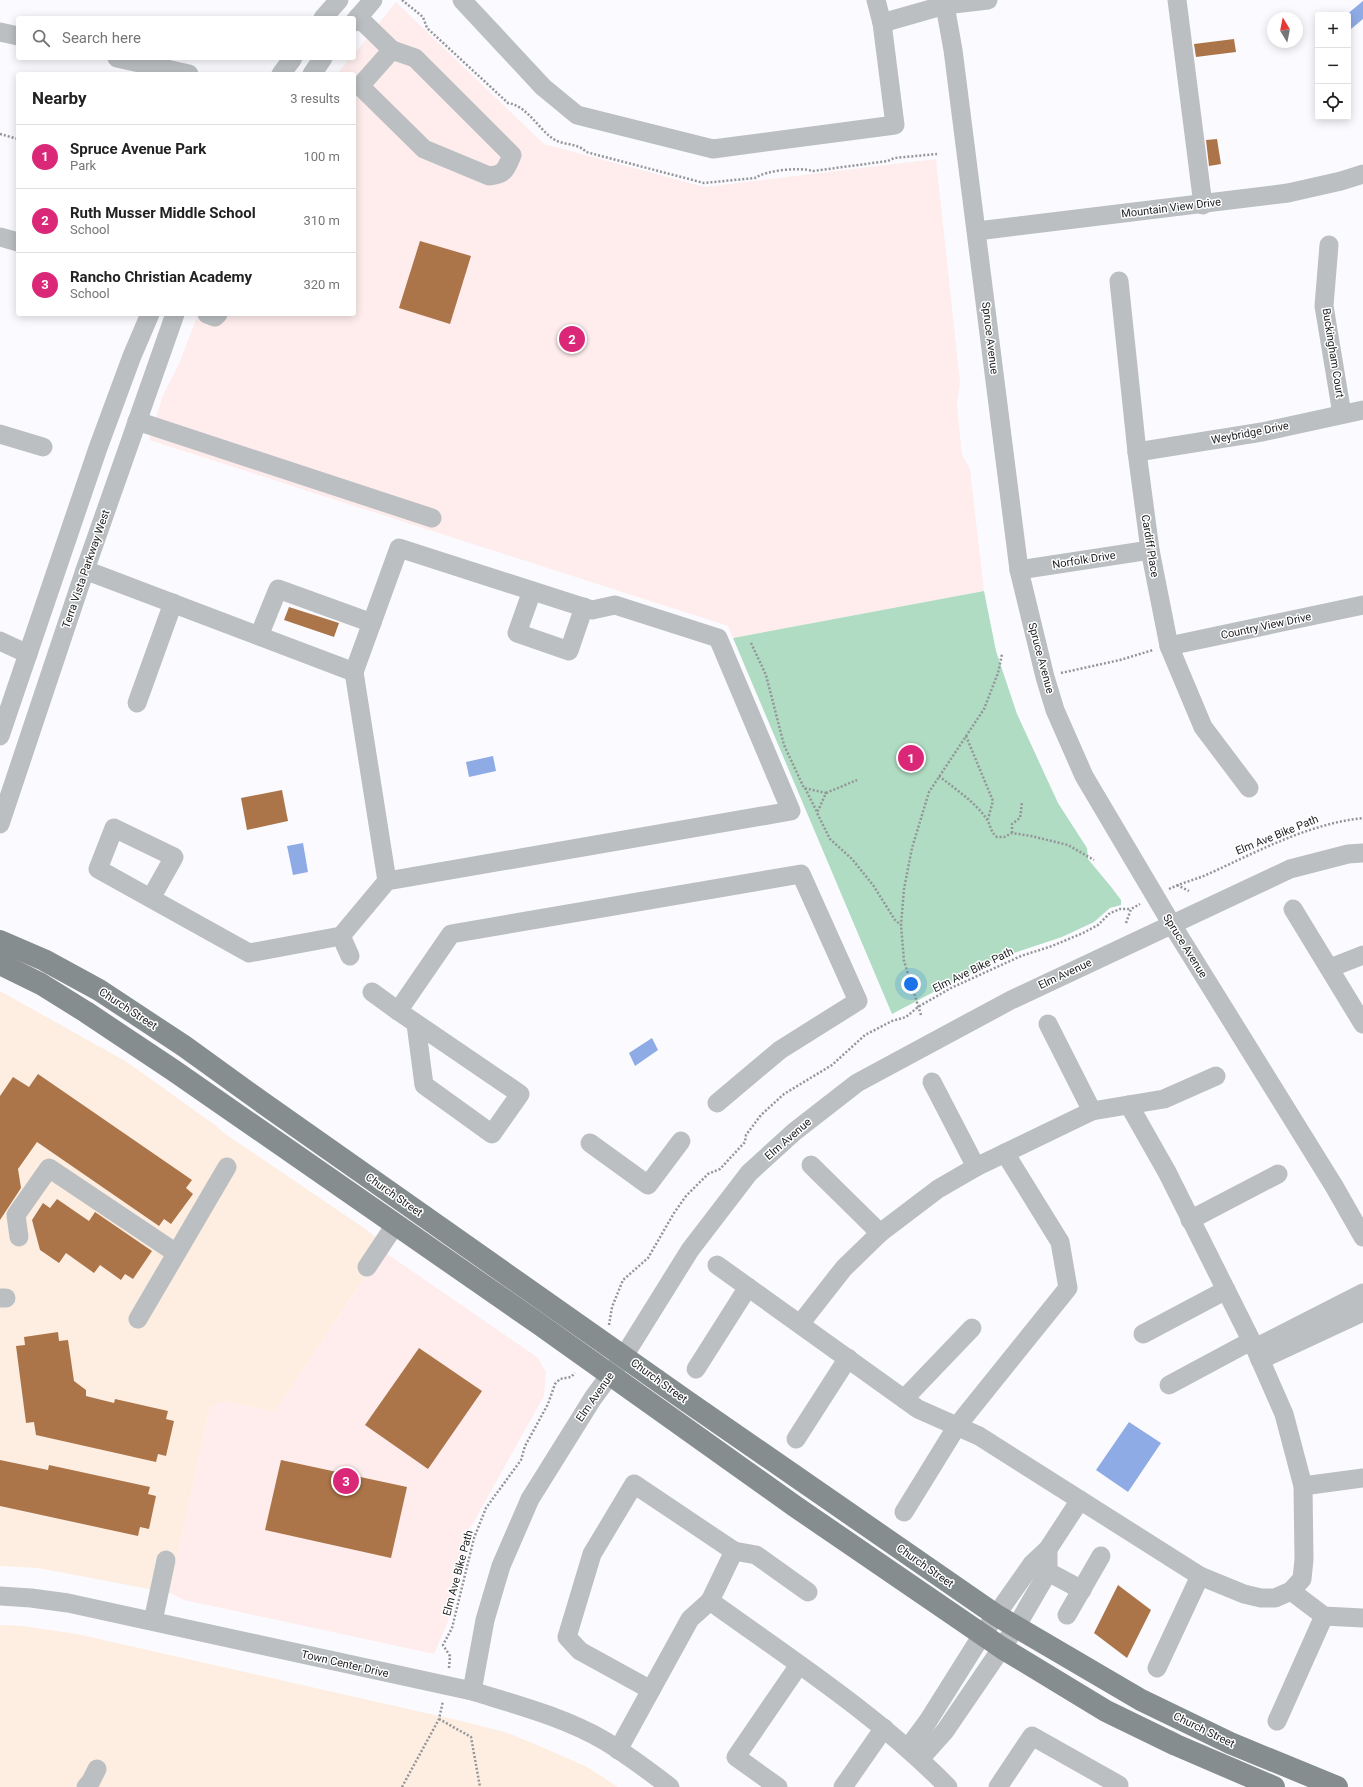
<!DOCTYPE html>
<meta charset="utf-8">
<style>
:root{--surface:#fff;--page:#f2f2f2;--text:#222;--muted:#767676;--line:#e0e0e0;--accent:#db2777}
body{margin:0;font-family:Roboto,sans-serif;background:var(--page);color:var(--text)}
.controls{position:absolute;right:12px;top:12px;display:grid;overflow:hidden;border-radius:4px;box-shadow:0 2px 10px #0003}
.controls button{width:36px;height:36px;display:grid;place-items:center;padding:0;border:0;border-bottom:1px solid var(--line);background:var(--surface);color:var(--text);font:20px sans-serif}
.compass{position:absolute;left:1267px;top:12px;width:36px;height:36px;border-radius:50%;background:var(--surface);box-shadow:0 2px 10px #0003;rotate:350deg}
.you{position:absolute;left:911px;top:984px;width:14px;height:14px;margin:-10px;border:3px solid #fff;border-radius:50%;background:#1a73e8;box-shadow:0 0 0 6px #1a73e833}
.badge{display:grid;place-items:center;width:26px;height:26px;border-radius:50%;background:var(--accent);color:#fff;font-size:13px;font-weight:700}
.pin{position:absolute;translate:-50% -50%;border:2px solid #fff;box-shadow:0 1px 4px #0006}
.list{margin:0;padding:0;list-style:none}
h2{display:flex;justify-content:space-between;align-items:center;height:52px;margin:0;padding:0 16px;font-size:17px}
h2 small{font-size:13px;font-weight:400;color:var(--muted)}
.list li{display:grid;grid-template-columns:26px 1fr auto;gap:12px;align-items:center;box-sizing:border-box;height:64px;padding:0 16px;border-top:1px solid var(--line)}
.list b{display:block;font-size:15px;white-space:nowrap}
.list p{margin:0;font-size:13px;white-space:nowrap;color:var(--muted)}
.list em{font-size:13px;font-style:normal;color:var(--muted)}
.icon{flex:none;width:22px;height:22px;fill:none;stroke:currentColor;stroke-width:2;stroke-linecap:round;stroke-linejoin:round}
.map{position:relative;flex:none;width:1363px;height:1787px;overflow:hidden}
.search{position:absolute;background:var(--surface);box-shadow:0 2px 10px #0003;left:16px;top:16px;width:340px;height:44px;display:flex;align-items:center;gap:10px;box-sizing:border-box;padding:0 14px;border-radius:4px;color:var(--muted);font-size:15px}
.panel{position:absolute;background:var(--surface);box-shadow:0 2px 10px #0003;left:16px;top:72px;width:340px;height:244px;border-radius:4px}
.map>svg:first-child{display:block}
</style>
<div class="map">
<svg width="1363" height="1787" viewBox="0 0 1363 1787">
<rect width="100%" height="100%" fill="#fbfbff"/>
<!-- commercial -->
<g fill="#feeee2">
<path d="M0,991L127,1062L215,1125L224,1133L367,1230L386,1246L275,1412L226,1402L211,1407L209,1411L170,1593L38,1568L0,1566Z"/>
<path d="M0,1625L23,1626L77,1634L470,1723L508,1733L544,1748L587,1767L618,1787H0Z"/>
</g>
<!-- education -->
<g fill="#feedec">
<path d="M396,2L544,144L705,187L936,159L960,382L957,404L962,455L970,469L984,591L733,638L728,626L149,440L163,395L179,364L198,314H354V74H337L350,58H354V54Z"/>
<path d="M383,1251L537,1357L546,1372L544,1396L466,1536L448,1622L434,1654L184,1600L170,1593L209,1411L211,1407L217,1403L226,1402L275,1412Z"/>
</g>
<!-- green -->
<path fill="#afdcc2" d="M984,591L996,651L1017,714L1058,803L1087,848L1088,859L1112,888L1121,900V905L1110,908L1094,922L1062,937L996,959L892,1014L733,638Z"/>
<!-- water -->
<g fill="#8fabe6">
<path d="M1363,1V19L1351,29L1348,23V15H1346Z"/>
<path d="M493,756L496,771L469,777L466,762Z"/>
<path d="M303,843L308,872L293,875L287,846Z"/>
<path d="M652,1038L658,1050L635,1066L629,1053Z"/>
<path d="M1129,1422L1161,1443L1128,1492L1096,1470Z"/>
</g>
<!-- building -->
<g fill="#ab7549">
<path d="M1234,39L1236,52L1196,57L1194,44Z"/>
<path d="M1217,139L1221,164L1209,166L1206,140Z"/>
<path d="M420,241L471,256L450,324L399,308Z"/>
<path d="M289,607L339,623L334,637L284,620Z"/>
<path d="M282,790L288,821L247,830L241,798Z"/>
<path d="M38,1074L192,1180L186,1188L193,1194L171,1224L164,1219L159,1226L37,1142L18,1169L21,1188L0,1220V1096L13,1077L29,1087Z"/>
<path d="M57,1199L89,1221L95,1212L152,1251L133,1279L125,1274L121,1280L100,1265L94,1273L66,1253L59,1263L40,1250L32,1220L43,1203L50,1208Z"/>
<path d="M58,1332L59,1341L68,1340L74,1381L86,1390V1396L114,1403L115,1399L168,1411L166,1419L174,1421L166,1456L158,1454L156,1462L36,1435L34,1422L26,1423L16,1346L25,1345L24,1337Z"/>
<path d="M419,1348L482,1391L428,1469L365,1425Z"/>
<path d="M0,1460L48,1470L49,1465L150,1487L148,1494L156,1496L149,1529L140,1527L138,1536L0,1506Z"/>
<path d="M281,1460L407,1487L391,1558L265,1530Z"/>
<path d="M1118,1585L1151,1610L1127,1658L1094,1633Z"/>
</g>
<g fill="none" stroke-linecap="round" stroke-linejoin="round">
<!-- path -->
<g stroke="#949598" stroke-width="2.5" stroke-dasharray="2 2" stroke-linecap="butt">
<path d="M402,0L423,17L427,28L508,103C527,106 537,127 552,138C562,146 577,142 586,152L704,183L755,178C767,170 799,167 813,171L888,161L894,158L937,154"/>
<path d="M0,134L18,139"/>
<path d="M751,643L766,675L784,745L804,788L826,793L817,813L830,839L852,859L873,885L895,920L901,925"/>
<path d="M1061,673L1120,660L1153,650"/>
<path d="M966,736L993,801L988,819"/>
<path d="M939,776C955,789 974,801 986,818C991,825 990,832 997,837H1004L1012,833L1031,836L1068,845L1094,860"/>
<path d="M805,788L817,812"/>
<path d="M826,793L857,780"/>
<path d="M1012,833V824L1020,818L1022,802"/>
<path d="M1177,885L1189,891"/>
<path d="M1169,889C1181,883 1194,880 1206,875C1257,852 1307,824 1363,818"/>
<path d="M1126,923L1131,909L1140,904"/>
<path d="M921,1015L904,961L901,925L904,889L912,848L929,792L984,709L998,673L1002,654"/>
<path d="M609,1325L612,1307L623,1280L648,1258L674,1213L686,1196L708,1174L720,1169L745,1142L746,1135L761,1115L784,1094L832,1065L865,1035L892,1021L906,1017L918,1007L951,988L1021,956L1052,946L1083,933L1098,925L1110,913L1120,909H1131"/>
<path d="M449,1668L450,1656L443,1645L452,1628L474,1538L486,1508L521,1460L525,1446L548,1404L555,1384L560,1379L571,1377L575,1373"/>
<path d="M439,1719L471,1737L480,1787"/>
<path d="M402,1787L439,1719L443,1701"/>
</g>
<!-- minor -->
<g stroke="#bbbfc1" stroke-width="19">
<path d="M462,0L543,87L577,115L713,149L895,125L882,23L876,0"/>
<path d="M944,0L953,50L1019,570L1045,677L1055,710L1084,776L1171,923L1334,1186L1363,1237"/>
<path d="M1177,0L1203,205"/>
<path d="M358,17L392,50"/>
<path d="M323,18L339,0"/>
<path d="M354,22L373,0"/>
<path d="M882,23L945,5L988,0"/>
<path d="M0,32L18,36"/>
<path d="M392,50L415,58L512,155C506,169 505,175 489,176L424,149L360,86Z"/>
<path d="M117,58L189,74"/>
<path d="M281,74L293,58"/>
<path d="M312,74L323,58"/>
<path d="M977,231L1288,193L1341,181L1363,174"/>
<path d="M0,237L18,242"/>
<path d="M1329,245L1324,306L1342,414"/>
<path d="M1119,281L1137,452L1150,550L1169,646L1203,727L1249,788"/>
<path d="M207,314L215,317L218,314"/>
<path d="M137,421L432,518"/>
<path d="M0,434L43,447"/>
<path d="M1137,452L1262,432L1363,410"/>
<path d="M85,570L354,672"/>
<path d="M1019,570L1150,550"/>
<path d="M532,591L517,633L569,651L584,607"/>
<path d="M259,636L278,589L372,623"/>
<path d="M0,641L28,654"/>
<path d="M1169,646L1363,605"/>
<path d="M137,703L173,603"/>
<path d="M0,736L98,448L132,356L150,314"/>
<path d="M0,824L85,570L175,314"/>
<path d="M151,898L174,857L114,828L98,869L249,953L341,936L387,881L354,672L399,548L592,610L615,605L718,638L791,811L387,881"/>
<path d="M1293,909L1363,1024"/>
<path d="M341,936L350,956"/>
<path d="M1330,968L1363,955"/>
<path d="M372,992L398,1011L451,934L801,874L858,1001L780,1050L717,1103"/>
<path d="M398,1011L520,1094L492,1134L424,1085L416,1024"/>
<path d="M1048,1024L1092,1111"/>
<path d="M932,1082L976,1167"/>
<path d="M590,1143L648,1185L681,1141"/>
<path d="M811,1165L880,1233"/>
<path d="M1190,1220L1278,1174"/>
<path d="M19,1237L16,1215L49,1168L176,1253"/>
<path d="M717,1265L918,1409L979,1436L1200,1576L1244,1594L1261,1598H1275L1291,1591L1302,1579L1304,1559L1303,1486L1284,1414L1255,1348L1167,1172L1129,1105"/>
<path d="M367,1267L395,1225"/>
<path d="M0,1298H6"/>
<path d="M138,1319L227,1167"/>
<path d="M800,1324L844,1268L880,1233L938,1189L976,1167L1092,1111L1164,1099L1216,1076"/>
<path d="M1143,1334L1226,1290"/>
<path d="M1255,1348L1363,1293"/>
<path d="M1260,1360L1363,1312"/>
<path d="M696,1369L748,1287"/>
<path d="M1169,1385L1251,1341"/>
<path d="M904,1399L972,1328"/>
<path d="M796,1439L848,1358"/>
<path d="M1303,1486L1363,1478"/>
<path d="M904,1512L957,1426L1068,1288L1060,1242L1005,1153"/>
<path d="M734,1551L756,1555L808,1592"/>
<path d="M1037,1566L1082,1590"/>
<path d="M1291,1591L1324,1616L1363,1618"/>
<path d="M0,1596L31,1598L68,1603L472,1691C517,1705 564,1717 605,1741C628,1755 649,1771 670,1787"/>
<path d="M1067,1615L1101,1556"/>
<path d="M153,1621L166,1560"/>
<path d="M1157,1668L1200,1576"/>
<path d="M651,1690L580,1651L567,1637L592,1554L634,1484L734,1551L710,1601"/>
<path d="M472,1691L485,1620L501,1566L530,1499L593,1398L624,1356L690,1250L749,1173L794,1132L857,1083L1011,1000L1290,869L1348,854L1363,853"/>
<path d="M1277,1721L1324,1616"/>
<path d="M908,1748L928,1721L982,1635L1032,1564L1048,1549L1080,1500"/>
<path d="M618,1750L690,1619L710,1601C792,1660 877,1715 948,1787"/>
<path d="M920,1759L945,1731L1016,1627L1048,1572V1549"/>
<path d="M86,1787L91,1781L97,1769"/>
<path d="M778,1787L736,1757L799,1665"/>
<path d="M843,1787L884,1728"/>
<path d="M998,1787L1032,1736L1119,1785L1118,1787"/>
</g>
<!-- major -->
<g stroke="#858d8f" stroke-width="22">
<path d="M0,941L44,960L99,990L184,1046L263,1103L688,1402L996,1615L1141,1700L1230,1743L1337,1787"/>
<path d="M0,964L41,984L86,1012L173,1070L539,1324L796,1507L1002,1648L1106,1711L1176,1745L1274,1787"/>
</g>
</g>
<g text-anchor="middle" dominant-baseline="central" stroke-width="3" stroke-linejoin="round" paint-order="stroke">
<!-- street labels -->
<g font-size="11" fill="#1b1c1f" stroke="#fff">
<text transform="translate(1171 208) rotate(-7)">Mountain View Drive</text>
<text transform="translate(990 338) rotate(83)">Spruce Avenue</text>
<text transform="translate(1333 353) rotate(81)">Buckingham Court</text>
<text transform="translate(1250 433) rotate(-11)">Weybridge Drive</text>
<text transform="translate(1150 546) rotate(81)">Cardiff Place</text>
<text transform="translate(1084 560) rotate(-9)">Norfolk Drive</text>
<text transform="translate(86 569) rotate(-71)">Terra Vista Parkway West</text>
<text transform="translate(1266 626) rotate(-12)">Country View Drive</text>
<text transform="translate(1041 658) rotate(75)">Spruce Avenue</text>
<text transform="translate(1277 835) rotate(-22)">Elm Ave Bike Path</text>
<text transform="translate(1185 946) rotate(58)">Spruce Avenue</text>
<text transform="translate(973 970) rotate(-26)">Elm Ave Bike Path</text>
<text transform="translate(1065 974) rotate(-25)">Elm Avenue</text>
<text transform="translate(128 1009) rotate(33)">Church Street</text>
<text transform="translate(788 1139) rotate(-41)">Elm Avenue</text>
<text transform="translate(394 1195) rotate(35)">Church Street</text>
<text transform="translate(659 1381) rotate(36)">Church Street</text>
<text transform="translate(595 1397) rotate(-55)">Elm Avenue</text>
<text transform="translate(925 1566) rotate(35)">Church Street</text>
<text transform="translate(458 1573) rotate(-75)">Elm Ave Bike Path</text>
<text transform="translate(345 1664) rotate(13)">Town Center Drive</text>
<text transform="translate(1204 1730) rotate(26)">Church Street</text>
</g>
</g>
</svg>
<div class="controls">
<button>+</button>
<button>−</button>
<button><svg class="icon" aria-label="locate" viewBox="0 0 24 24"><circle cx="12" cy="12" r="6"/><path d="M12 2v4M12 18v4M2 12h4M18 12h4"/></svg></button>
</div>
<svg class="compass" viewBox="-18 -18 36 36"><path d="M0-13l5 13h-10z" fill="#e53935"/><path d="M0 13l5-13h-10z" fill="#767676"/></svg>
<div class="you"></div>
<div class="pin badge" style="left:911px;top:758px">1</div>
<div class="pin badge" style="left:572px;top:339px">2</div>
<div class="pin badge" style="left:346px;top:1481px">3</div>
<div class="search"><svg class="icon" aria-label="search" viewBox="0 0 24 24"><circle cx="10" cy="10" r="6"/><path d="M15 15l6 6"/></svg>Search here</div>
<section class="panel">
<h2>Nearby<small>3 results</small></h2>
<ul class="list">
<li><span class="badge">1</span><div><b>Spruce Avenue Park</b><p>Park</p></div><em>100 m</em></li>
<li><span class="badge">2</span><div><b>Ruth Musser Middle School</b><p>School</p></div><em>310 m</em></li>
<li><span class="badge">3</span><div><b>Rancho Christian Academy</b><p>School</p></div><em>320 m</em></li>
</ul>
</section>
</div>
